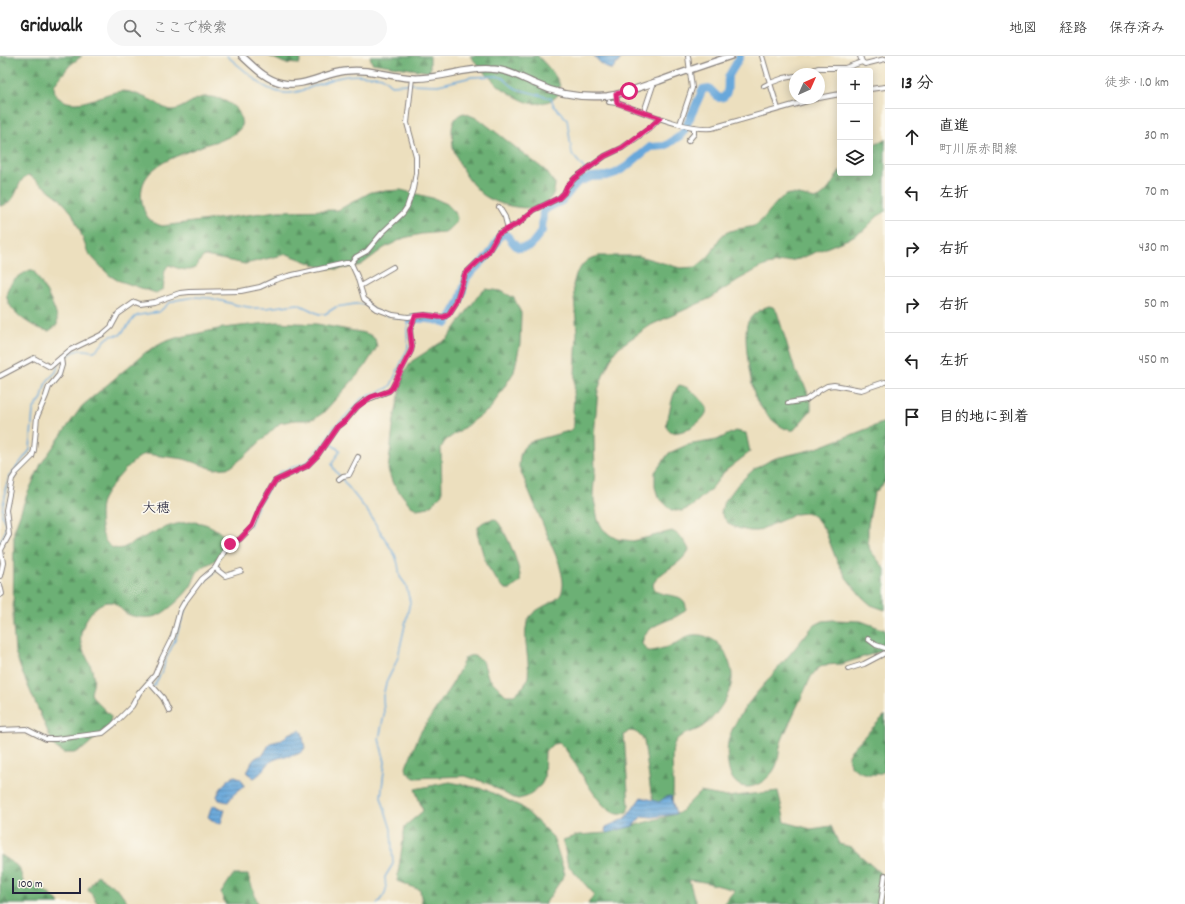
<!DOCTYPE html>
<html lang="ja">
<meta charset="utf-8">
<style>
:root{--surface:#fff;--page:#f6f6f6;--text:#222;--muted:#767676;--line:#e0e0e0}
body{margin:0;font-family:Dekko,"Klee One",sans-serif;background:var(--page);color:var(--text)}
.controls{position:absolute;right:12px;top:12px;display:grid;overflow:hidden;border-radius:4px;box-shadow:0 2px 10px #0003}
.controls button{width:36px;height:36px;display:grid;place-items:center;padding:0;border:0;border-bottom:1px solid var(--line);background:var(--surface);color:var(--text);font:20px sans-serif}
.compass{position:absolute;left:789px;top:12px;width:36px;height:36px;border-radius:50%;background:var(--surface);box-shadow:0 2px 10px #0003;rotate:45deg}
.scale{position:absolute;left:12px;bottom:10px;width:69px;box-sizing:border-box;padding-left:4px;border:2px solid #22223b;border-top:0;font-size:11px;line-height:14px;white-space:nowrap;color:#22223b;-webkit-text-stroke:3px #fbf7ec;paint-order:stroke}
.stop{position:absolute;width:12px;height:12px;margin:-9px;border:3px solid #db2777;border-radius:50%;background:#fff}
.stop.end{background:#db2777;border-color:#fff;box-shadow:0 1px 4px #0008}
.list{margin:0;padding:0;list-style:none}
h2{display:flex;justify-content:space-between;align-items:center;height:52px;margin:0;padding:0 16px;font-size:17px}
h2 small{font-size:13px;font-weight:400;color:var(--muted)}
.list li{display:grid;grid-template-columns:26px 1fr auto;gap:12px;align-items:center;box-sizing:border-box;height:56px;padding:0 16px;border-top:1px solid var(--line)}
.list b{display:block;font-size:15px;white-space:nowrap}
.list p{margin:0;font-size:13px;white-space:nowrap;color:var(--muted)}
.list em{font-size:13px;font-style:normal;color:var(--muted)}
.icon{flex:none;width:22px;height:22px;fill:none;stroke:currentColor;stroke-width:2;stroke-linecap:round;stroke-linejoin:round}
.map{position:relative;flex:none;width:885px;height:848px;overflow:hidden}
header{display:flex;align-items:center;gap:24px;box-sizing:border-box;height:56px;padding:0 20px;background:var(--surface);border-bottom:1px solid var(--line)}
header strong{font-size:19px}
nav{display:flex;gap:22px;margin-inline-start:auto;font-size:14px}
.search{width:280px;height:36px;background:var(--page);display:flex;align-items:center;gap:10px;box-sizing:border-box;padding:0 14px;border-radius:22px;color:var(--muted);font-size:15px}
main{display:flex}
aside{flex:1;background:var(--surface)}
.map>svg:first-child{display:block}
</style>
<header>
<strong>Gridwalk</strong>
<div class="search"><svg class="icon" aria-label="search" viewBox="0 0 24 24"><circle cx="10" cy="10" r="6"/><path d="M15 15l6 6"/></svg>ここで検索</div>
<nav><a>地図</a><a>経路</a><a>保存済み</a></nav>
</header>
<main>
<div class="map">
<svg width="885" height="848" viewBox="0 0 885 848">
<defs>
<pattern id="forest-firs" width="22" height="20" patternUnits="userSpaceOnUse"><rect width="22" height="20" fill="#6cb074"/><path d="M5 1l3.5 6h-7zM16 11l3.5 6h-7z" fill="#588f60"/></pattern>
<pattern id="water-rules" width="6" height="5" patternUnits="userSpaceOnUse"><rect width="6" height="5" fill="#68a7da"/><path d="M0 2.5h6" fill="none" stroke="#5588b2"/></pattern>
</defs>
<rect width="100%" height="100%" fill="#fbf7ec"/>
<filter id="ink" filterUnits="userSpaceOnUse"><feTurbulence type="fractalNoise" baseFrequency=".025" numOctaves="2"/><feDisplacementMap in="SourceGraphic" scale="8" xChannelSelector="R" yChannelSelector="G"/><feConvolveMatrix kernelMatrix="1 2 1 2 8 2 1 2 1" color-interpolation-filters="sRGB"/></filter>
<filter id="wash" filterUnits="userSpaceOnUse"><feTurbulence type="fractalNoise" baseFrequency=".012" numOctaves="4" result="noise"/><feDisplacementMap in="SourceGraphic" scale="16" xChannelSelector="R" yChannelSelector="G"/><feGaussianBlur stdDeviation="0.9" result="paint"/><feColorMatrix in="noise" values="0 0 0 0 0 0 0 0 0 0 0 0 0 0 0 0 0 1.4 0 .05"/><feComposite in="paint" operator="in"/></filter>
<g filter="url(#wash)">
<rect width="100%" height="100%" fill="#ecdfbe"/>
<!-- forest -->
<g fill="url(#forest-firs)" stroke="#476958">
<path d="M0,0H82L70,9L54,29C54,34 55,39 59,42C81,58 108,30 130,36C138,38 146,42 153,45C159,48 165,54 172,54C180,54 189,46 197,43C210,37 229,44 238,55C241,60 241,65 242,70C234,82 220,84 207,88C199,91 192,94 184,97C162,106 137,117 142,146C144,159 149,166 162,170L278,155L338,154L371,136L401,134L436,143L447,148L455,156L457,162L456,167L452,171L445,176L421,178L404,182L384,192L361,209L354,211L336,213L321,211L287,198L245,208L205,200C200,203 200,205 197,210C191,218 177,212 169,209C162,214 165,225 163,233L156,237L117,224L109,219L88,197L80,175L72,157L67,151L58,141L29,119C14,124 21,146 0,150Z"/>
<path d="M269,0H302L299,8L284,7Z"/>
<path d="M370,0H430V16L372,7Z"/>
<path d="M470,0H538C545,8 555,17 559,27C565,44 542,49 530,47C523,45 514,40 508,36C495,29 480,11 470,0Z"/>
<path d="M464,57L479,63L546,115L555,128C554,164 500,152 482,138C468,126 458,108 453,91C452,86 453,80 452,76C452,67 455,59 464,57Z"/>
<path d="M885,83V156L878,160L864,174L848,183L799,203L767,209L758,213L738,224L711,242L651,269L619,291L614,297L604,317L598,334L594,380L595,415L593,438L598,464L603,473L610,479L617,483L633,485L672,475C680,479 686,486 689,494C681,510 661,513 653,528C655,546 687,532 686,553C675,567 646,564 642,588L648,595H652C660,593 668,591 676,588C681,585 686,580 692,579C705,577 719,585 725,596C728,603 732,612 732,620C733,636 716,662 702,671C694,677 679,676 674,688C669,701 676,729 672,746H654L651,737L644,685C640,679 637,675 629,675L624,679L629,750L627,756C602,772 575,697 559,687L553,688L545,695L544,723L541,729L534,735L526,741L518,743L511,741L487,727L465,720L414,722L407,716L406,711L420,677L454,625L465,602C472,597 477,601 483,605L488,621L506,639H514C518,635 524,631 527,625C532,611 522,584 527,567C532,549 559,549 562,535C565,526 561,516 559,507L519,411C520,397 520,392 532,385L569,375C576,371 574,364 573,357L577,277L573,229L576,218L583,208L589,203L599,200H639L680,212L696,211C702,206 708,202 712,196C716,190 718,182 724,178C733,172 744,173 754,170C767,164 776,139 791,138C798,138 807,141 815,143C827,140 834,124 840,114V117H870V90Z"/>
<path d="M30,214H33L35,217C42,228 60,257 57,269L49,275C33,273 3,253 7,235C10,225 22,218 30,214Z"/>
<path d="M486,233L501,235L514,242L521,257L520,288L514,316L490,353L445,385L441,392L442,438L429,451L417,453L411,450L393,428L388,414L394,363L404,317L412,305L448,282L480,237Z"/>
<path d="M769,250L773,251L777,256L795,314L805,330L811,346V354L794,374C781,376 763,356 757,345C751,334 742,277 748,266C752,258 760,253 769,250Z"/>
<path d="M277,266L317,268L365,277L370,279L375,283L377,291L364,312L323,357L315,362L307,364H295L280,367L246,399L231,411L226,412L214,413L184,403L146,398C133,401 104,436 101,448C99,458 100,483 109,489C113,493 118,493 123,492C150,479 189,452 218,475C223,479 227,482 229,489C226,493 222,500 217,503C212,507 204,509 199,514C195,518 194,525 191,530C185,539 169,554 159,559C150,563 136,562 127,558C121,555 117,546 110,546C95,545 83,566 81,578C78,593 91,604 93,618C95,625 92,631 91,638L95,644L111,660L110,669L83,693L74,697H63L54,690L22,616L15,596L13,570L14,475L26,441L41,408L82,350L146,296L164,286L176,282L223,272Z"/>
<path d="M679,329C687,330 692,335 697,340C700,343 706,347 707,352C709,368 657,393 668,361C671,351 672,337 679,329Z"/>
<path d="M885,366V426L874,438L868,469V486L870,494L885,513V554L871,549L862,541L847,523L836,503L825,474L816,462L812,459L805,457L796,458L757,475H750L740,473L730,469L724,462L721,457L723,448L738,428L753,414L769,405L776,402L814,393Z"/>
<path d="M735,375L746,377L750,396L724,416L712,432L691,451L682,455L671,454L658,441L655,431V416L669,397L687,389L717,384Z"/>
<path d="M495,463C504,469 523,516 520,526L511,533H506L500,529L486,508L477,477C477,467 486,464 495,463Z"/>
<path d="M833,564L861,565L885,574V593L882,595L842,608L824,609L817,613L811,621C801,642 791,663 782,684C778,694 780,705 774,714C765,728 742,741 731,720C727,713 726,690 729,682C737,657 757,637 774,617C787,602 800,586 813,570L823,565Z"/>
<path d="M885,659V715C872,724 841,714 850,695Z"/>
<path d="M450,726L484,733L522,751L553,781L565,818L545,848H422L420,834L397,825L405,770L423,755L415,733Z"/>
<path d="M778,735L785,766L811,773L831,770L839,788L851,791L880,817L881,848H723L735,834L704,826L689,824L696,848H588L594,838L568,810L563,784L578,779L607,777L679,757L700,736L727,741Z"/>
<path d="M0,799L19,811L26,835L35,827L58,845L60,848H0Z"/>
<path d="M97,819L119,834L129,848H98L88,833Z"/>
<path d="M233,819H248L258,848H225L221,837Z"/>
</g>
<!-- water -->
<g fill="url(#water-rules)" stroke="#45648a">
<path d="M594,0H623L613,13C605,14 599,5 594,0Z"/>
<path d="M300,674L302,676L305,692C299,702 285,699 276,703C266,706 264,717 254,722L247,717C251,708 252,701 263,699L270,687L282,684L288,678Z"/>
<path d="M234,720C239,720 244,725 244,730L234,738L228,746L219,744L217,740C221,731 225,725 234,720Z"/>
<path d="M671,740L676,758L652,761L642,760L633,770L607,777L605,775L606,771L626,762L641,741L659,746L666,741Z"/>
<path d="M214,749L225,754L221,767H216L208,761L211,752Z"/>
</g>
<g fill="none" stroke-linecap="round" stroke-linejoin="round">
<!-- stream -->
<g stroke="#68a7da" stroke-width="1.5">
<path d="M227,0L262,29C289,45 302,34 327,25C340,20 355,18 369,20C373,20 378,20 382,21C385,23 388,27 391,29L408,28L438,29L472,21L497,20L503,22L512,30L517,33L551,42L554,50L567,63L572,98L591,121"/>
<path d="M63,304C69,299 76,292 85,294C88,294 91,296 94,295C107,289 101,279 120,279L135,261L139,259L159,256L169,247L176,244L195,241L210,242L237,249L254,252H266L298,248L319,258H325L336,251L355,248H364L378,256L389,260"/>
<path d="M327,386L340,394L332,408L334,413L368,456L395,499L398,508L400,521L406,529L410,546L398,601L394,611L386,627L383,640L384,659L379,683L385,706L381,741L391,773L393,808L385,821L386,834L384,839L377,848"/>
<path d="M273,424L280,416L307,406L325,385L335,370L345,361L361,343L388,332L391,329L408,292L407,272L410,264L393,261"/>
<path d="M260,447L268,433"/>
<path d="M250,470L258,450"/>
<path d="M0,487L5,476L6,469L2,459L3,449L5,441V434L9,421L30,394L33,354L42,342L45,329L48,324L56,316L58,309L60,307"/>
<path d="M150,634L155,628L163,614L165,605L175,584L187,548L201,528L216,515"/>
</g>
<!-- river -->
<path stroke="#68a7da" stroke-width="8" d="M410,264C423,261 434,263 447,267L459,246L467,221L488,200L501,179L505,178C511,181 511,188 519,192L530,190L542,175L543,156L548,152L562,145L577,127L591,121L607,120L616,117L626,111L650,91L665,90L680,80L684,75L703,33L709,32L719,42C722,42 725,41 726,38C729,33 727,27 728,22C730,16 737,8 740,0"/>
</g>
</g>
<g filter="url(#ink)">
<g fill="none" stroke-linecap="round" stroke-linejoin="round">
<!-- street casing -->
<g stroke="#87807c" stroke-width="6">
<g id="street">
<path d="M762,0L770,27L764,30"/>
<path d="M860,0L862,6"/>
<path d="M803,18L818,12H845L862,6L865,8L885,3"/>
<path d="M870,33L885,31"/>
<path d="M616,38L617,47C645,56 682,74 712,72L818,42"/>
<path d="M819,42L840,38"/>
<path d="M609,46L617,47"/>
<path d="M778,53L770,27L784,22L795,20"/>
<path d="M644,56L654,26"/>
<path d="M680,68L692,32L688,0"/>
<path d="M688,85L694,78V71"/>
<path d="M499,151L505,161L508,173"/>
<path d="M351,207L356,201L367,195L382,177L403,157L407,151L413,133L416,117V100L407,67L412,22"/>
<path d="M360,230L393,211"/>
<path d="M0,320L34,302L50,311L70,294L103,278L111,271L118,258L135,246L140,248L154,246L180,237L189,236L241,235L260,231L275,224L288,220L346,207H351L357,220L364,243L377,253L393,259L408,261L425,259L444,261L449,258L456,247L465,218L488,196L498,178L519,167L534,154L559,142L564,137L567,131L575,122L605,100L622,92L649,73L660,62"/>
<path d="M788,347L806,344L820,334L827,330L834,329L861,334L885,326"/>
<path d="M339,423L343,420L349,419L358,401"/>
<path d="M215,512L225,520L241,515"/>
<path d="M0,520L3,507L1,494L9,479L6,454L12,423L16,417L32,401L34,394L37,361L46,340L49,331L59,319L62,309L61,302"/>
<path d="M0,529L2,538L0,539"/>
<path d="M868,583L876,589L885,592"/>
<path d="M848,613L864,608L885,597"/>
<path d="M149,626L163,642L169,655"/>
<path d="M0,674L26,673L46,683H56L103,677L113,669L132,650L139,637L155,619L162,602L173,580L180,554L184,547L202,523L215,512L227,491L240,483L253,470L261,449L275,425L307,410L317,400L337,371L346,364L357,351L364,345L389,335L392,332L411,295L412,291L410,274L415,260"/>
<path d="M881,848L885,819"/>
</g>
</g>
<!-- secondary casing -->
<g stroke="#87807c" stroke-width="8">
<path id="secondary" d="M242,0C254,11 266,24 282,27C303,32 325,17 346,15C369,12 390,21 412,22C439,24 464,11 490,13C507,13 521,22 536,28C557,38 583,42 607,40C625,38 642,30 659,25C683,16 707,8 731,0"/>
</g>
<!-- street -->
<use href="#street" stroke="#fff" stroke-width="4"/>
<!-- secondary -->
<use href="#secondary" stroke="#fff" stroke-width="5.5"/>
</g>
</g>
<g fill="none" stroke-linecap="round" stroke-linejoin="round" filter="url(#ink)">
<!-- route -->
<path stroke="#db2777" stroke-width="5" d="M230,488L240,483L252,470L261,449L275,425L307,410L317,400L337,371L346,364L357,351L371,341L389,335L392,332L411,295L412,291L410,274L415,260L425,259L439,261H444L449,258L456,247L465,218L488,196L498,178L519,167L534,154L559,142L564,137L567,130L575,122L605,100L622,92L649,72L660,62L617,47L616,38L629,35"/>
</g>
<g text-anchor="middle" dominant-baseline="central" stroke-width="3.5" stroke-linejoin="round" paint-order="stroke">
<!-- quarter labels -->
<g font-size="14" fill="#22223b" stroke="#fbf7ec">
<text x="156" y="453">大穂</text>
</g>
</g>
</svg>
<div class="controls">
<button>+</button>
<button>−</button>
<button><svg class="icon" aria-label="layers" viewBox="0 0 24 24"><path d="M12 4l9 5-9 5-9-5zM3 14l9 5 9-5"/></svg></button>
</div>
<svg class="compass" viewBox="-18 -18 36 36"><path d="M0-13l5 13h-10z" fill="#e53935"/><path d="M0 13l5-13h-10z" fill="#767676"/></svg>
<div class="scale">100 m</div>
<div class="stop" style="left:629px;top:35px"></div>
<div class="stop end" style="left:230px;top:488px"></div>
</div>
<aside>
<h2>13 分<small>徒歩 · 1.0 km</small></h2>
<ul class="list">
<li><svg class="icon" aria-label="ahead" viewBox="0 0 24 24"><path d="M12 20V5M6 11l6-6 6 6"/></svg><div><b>直進</b><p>町川原赤間線</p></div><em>30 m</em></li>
<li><svg class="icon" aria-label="left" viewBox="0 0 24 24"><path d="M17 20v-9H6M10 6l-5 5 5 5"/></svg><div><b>左折</b></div><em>70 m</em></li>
<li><svg class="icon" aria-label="right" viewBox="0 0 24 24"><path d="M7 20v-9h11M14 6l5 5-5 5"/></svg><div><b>右折</b></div><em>430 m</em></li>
<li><svg class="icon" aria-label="right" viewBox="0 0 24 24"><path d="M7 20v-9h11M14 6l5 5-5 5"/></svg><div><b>右折</b></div><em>50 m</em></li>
<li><svg class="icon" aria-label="left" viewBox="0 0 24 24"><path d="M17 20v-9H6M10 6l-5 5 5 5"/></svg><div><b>左折</b></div><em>450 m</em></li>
<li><svg class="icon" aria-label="arrive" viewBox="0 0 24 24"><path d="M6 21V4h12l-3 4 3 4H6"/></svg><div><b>目的地に到着</b></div></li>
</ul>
</aside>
</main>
